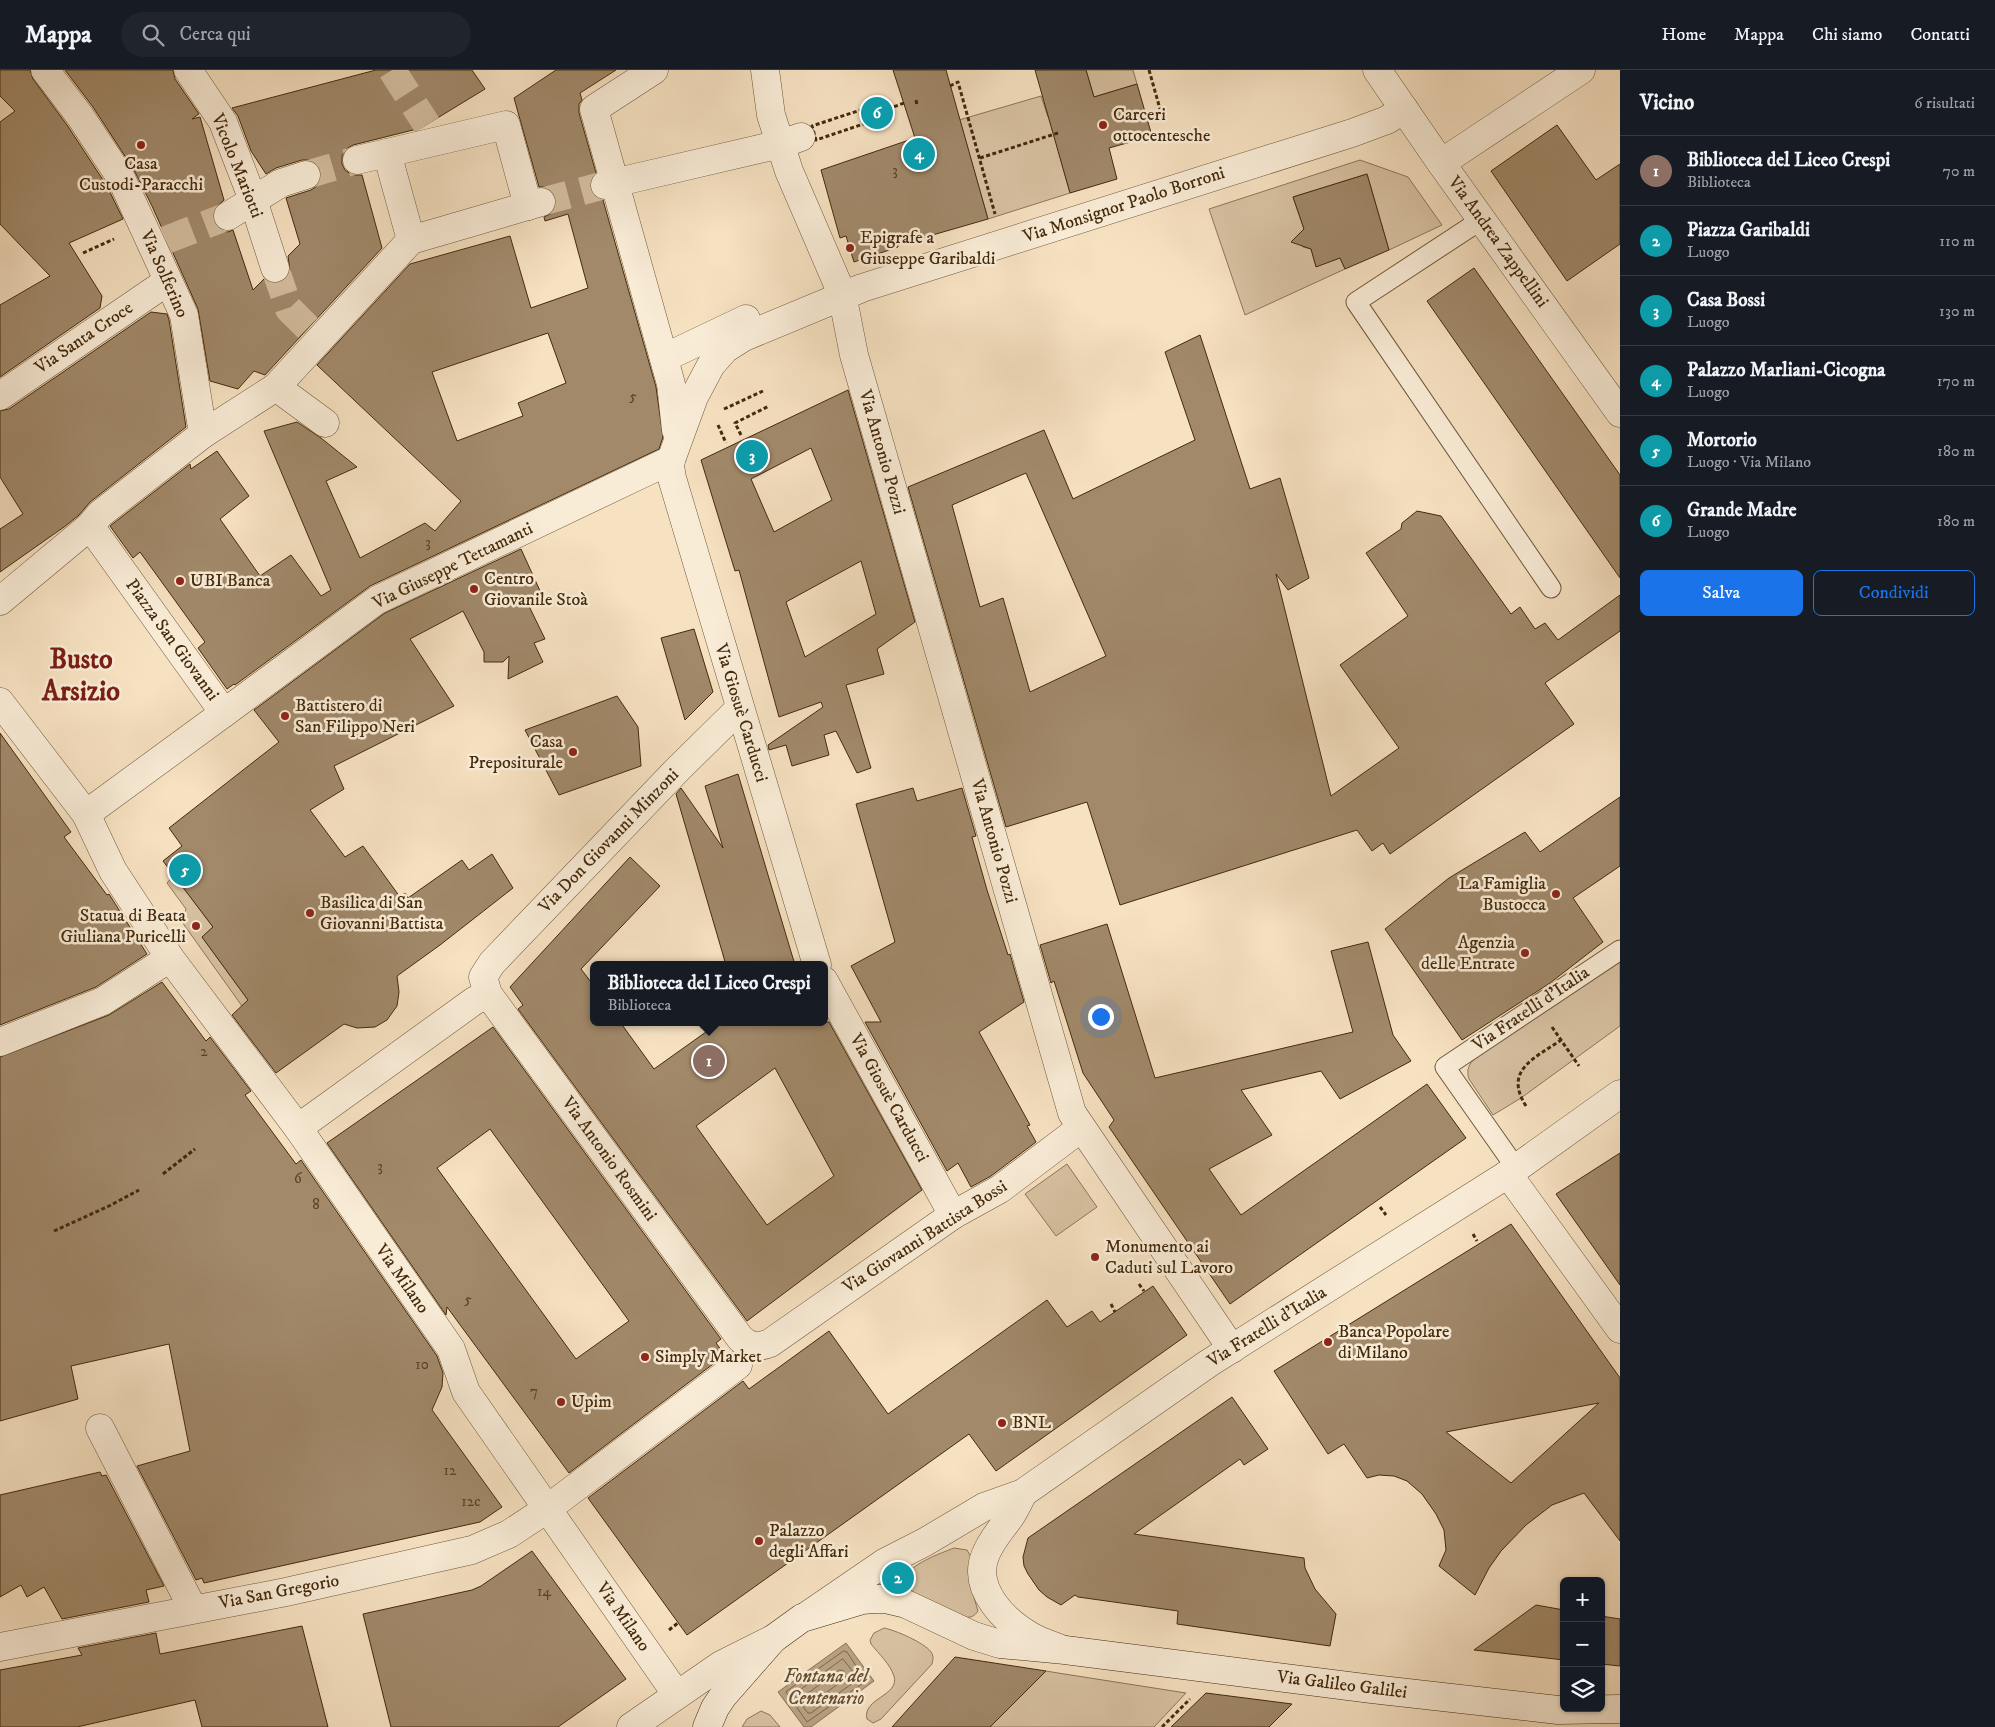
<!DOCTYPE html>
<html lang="it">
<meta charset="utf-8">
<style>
:root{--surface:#171b24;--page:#20242c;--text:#f1f3f6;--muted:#9ea1a6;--line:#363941;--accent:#1a73e8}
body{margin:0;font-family:"IM FELL DW Pica",serif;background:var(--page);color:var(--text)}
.controls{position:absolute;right:15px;bottom:15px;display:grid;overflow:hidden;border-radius:8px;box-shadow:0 1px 4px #0004}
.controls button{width:45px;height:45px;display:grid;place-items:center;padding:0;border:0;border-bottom:1px solid var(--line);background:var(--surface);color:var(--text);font:25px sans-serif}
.you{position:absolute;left:1100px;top:946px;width:18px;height:18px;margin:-12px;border:4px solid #fff;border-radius:50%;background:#1a73e8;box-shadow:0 0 0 8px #1a73e833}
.badge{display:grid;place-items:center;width:32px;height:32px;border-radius:50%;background:var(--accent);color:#fff;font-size:16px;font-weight:700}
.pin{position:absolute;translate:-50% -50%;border:2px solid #fff;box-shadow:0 1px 5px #0006}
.popup{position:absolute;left:590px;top:891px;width:238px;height:65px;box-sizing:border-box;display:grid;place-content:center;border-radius:8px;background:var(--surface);filter:drop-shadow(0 1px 4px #0005);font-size:16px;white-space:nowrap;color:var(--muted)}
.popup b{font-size:19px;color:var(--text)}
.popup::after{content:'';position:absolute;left:50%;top:100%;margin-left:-10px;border:10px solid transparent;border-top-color:var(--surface)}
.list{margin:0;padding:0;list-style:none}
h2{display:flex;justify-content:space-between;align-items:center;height:65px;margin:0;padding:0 20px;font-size:21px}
h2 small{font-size:16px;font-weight:400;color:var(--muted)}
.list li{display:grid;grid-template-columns:32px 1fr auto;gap:15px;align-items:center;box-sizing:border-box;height:70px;padding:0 20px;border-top:1px solid var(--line)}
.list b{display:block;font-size:19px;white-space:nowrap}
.list p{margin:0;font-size:16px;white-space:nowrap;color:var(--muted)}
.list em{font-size:16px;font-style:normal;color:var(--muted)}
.actions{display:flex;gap:10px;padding:15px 20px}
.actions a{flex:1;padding:11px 0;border:1px solid var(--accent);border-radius:8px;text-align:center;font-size:18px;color:var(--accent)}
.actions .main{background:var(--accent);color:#fff}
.icon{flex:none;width:28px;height:28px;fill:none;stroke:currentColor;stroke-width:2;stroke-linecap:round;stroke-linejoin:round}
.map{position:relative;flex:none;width:1620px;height:1657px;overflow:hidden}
header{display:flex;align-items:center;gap:30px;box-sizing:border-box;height:70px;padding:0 25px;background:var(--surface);border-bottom:1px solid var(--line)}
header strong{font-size:24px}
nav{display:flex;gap:28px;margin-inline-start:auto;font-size:18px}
.search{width:350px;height:45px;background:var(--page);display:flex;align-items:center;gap:12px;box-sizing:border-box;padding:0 18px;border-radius:28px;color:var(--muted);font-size:19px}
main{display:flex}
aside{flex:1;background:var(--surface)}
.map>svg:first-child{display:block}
</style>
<header>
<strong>Mappa</strong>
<div class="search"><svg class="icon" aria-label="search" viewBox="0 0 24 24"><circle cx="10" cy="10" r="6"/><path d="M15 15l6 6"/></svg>Cerca qui</div>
<nav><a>Home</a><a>Mappa</a><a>Chi siamo</a><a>Contatti</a></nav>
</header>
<main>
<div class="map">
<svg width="1620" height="1657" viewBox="0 0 1620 1657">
<rect width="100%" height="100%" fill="#f6e1c1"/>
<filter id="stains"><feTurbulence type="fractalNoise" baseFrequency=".004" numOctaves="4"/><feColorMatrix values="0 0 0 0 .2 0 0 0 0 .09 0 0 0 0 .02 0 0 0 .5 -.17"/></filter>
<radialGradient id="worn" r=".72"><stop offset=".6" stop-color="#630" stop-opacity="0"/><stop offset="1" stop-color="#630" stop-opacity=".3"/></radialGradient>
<!-- green -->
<g fill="#d8c2a2" stroke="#8e7657">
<path d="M1086,0H1133L1137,14L1094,27Z"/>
<path d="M1041,26L1048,47L1054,46L1059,83L1070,123L988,149L959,50Z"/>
<path d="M1360,90L1408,107L1442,155L1389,180L1367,104L1293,127L1304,159L1299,164L1303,177L1311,179L1316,196L1340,188L1345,199L1245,245L1209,139Z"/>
<path d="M174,805L213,857L202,867L248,930L242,936L182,852L186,839L167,813Z"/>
<path d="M1620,889V956L1521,1028L1493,1045L1469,1009C1466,1000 1469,994 1475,988Z"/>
<path d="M1067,1094L1097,1137L1056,1166L1025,1124Z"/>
<path d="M954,1478L967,1480L971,1487L970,1514L978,1541C974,1547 970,1548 963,1547C946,1539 908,1528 904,1509C908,1495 941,1483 954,1478Z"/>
<path d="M884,1558C895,1560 925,1573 931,1582C934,1586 933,1589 932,1594L881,1649L873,1653L867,1649C862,1628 900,1626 894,1606C890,1594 879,1584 871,1574L870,1570L874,1563Z"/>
<path d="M1046,1601L1058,1603L1186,1623L1154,1657H990Z"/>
<path d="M761,1641L770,1645L780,1657H742L747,1649Z"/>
</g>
<!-- water -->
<path fill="#b9a383" stroke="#8a7353" d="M846,1573L874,1611L811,1657H804L778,1622Z"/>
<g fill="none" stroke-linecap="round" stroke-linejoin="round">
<!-- shore -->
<g stroke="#7e6648" stroke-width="1">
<path d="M844,1581L847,1582L866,1611L807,1652L786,1622Z"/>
<path d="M843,1589L857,1607V1610L811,1643H808L795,1626V1624Z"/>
<path d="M840,1600L844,1601L846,1608L812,1633H809L806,1628V1625Z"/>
</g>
</g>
<!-- building -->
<g fill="#a1896a" stroke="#442a0c" fill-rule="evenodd">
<path d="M0,0H30L33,9L67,55L107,116L123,149L69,173L102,226L100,238L0,307V235L50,206L0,154V52L15,41L0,26Z"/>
<path d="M65,0H173L175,9L199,44L192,49L200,47L224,130L214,139L212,147L215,154L221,160L228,162L233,160L253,220L264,209L272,213H280L287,208L290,201L288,186L300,174L286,128L311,120L317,116L321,109V101L316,93L309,90H302L276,98L266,104L251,81L238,46L232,38L376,0H472L485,19L421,58L353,75L346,79L342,86V94L345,100L352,105H362L382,178L265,305L254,301L238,319L210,311L198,239L152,136L134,100L93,37Z"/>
<path d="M556,0H616L580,23L582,30L579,34V43L596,103L590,110V119L594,126L603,130L656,317L663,367L659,379L370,516L235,615L234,614L227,619L198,578L205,572L140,482L133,488L110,456L190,394L191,399L217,381L249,426L220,449L260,506L291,485L321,526L331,520L264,361L297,352L321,368L357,397L326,411L360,488L425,453L435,461L461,431L317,295L410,194L510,166L531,238L588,218L568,144L545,151L544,147L552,143L556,136V128L551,120L545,117H539L514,28ZM548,263L566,313L518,333L523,346L457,371L432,302Z"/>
<path d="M893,0H946L988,149L898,175V177L854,192L846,166L840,168L821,100L915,68Z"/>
<path d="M1035,0H1086L1094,27L1137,14L1152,66L1109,78L1117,109L1070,123Z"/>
<path d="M1557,55L1596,110L1620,94V174L1567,211L1491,101Z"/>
<path d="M1367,104L1389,180L1345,199L1340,188L1316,197L1311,179L1291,172L1304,159L1293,127Z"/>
<path d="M1474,198L1620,405V508L1427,231Z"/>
<path d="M151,242L167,244L169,250L186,357L90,432L79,445L64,457L0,502V459L23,444L0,407V341L9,339Z"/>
<path d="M1200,265L1250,419L1280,408L1309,508L1288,520L1276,504L1331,726L1399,678L1340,595L1408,546L1366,483L1401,459L1402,453L1417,441L1441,446L1511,544L1520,537L1535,559L1545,553L1558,570L1620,525V561L1545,613L1574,654L1390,784L1383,773L1372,781L1357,760L1120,835L1087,732L1006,757L908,417L1044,360L1073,429L1195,370L1165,282ZM1026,403L1106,586L1030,622L1003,528L980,537L952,435Z"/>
<path d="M848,320L915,552L877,579L884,604L846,615L871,698L857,703L836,661L824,665L829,685L792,696L786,675L769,680L768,675L823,637L821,632L779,647L739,500L735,501L701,390ZM811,378L832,430L774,462L751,409ZM861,491L876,544L805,587L786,532Z"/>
<path d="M521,479L541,523L526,530L545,569L534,573L543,592L508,609L509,586L503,592H484V582L463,541L410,569L454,636L334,696L344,719L310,740L345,787L363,776L400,827L405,823L408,828L462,790L469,800L492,784L513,818L440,875L397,906L399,922L397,936L387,950L375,957L357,958L344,954L276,1003L232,945L248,930L202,867L213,857L163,791L182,776L169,758L279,672L254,640L385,543Z"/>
<path d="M694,559L713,622L685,650L661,568Z"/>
<path d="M617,626L638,657L641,696L559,725L525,660Z"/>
<path d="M0,663L71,762L64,767L107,825L109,824L147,884L96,917L0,955Z"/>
<path d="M738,704L771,815L795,895H726L676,724L681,718L723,778L705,716Z"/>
<path d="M913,718L917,731L962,718L976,766L972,767L987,820L1008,885L1010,884L1024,932L979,962L1030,1055L1027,1056L1036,1072L991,1106L971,1117L958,1093L947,1101L865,952H881L851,896L895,872L856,734Z"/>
<path d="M1620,727V796L1573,828L1603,872L1550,913L1462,970L1385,859L1449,808L1525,762L1540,782Z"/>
<path d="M630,787L660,816L581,899L594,916V952H620L654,999L720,952H829L922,1120L747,1251L518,939L523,935L510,917ZM775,998L834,1106L767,1155L696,1056Z"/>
<path d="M1107,854L1155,1008L1353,962L1331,881L1368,872L1393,965L1411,991L1340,1029L1321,1001L1241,1020L1272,1065L1209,1099L1241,1145L1427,1014L1466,1068L1230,1234L1109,1057L1114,1050L1083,1003L1054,911L1051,913L1040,875Z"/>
<path d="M162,912L206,971L210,967L251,1021L245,1025L296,1094L301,1090L437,1286L443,1303L442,1317L432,1340L502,1437L480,1452L204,1513L202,1508L196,1510L137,1396L190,1381L169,1274L71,1296L78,1329L0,1351V987L109,945Z"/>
<path d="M493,957L721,1269L716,1273L725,1285L569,1403L447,1237L446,1245L327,1073ZM490,1059L629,1251L576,1289L437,1098Z"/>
<path d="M1620,1083V1215L1556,1124Z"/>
<path d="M1511,1154L1620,1308V1471L1584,1423L1552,1435L1526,1455L1501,1481L1489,1498L1475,1525L1439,1496L1446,1480L1444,1460L1436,1444L1422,1424L1407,1411L1394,1406L1379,1405L1367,1408L1344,1374L1328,1384L1274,1301ZM1599,1333L1511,1413L1446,1362Z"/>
<path d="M1153,1216L1187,1265L996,1401L969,1364L687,1565L588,1428L743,1311L749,1319L829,1261L888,1344L1047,1230L1067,1257L1092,1241L1100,1252Z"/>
<path d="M1232,1327L1268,1379L1244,1395L1240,1389L1134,1464L1304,1488L1305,1498L1315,1519L1336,1544L1330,1576L1177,1554L1178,1541L1078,1527L1075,1525L1061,1535L1047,1527L1039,1520L1028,1504L1024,1496L1023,1487L1028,1468Z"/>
<path d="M100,1402L102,1406L106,1405L164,1516L146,1520L149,1532L62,1549L44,1517L27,1527L21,1515L0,1527V1425Z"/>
<path d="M532,1481L626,1609L558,1657H391L363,1544L472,1520L481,1516Z"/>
<path d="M1536,1535L1564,1540V1590L1474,1580Z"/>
<path d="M1601,1546L1620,1549V1596L1601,1594Z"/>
<path d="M302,1556L328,1657H202L195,1630L77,1657H0V1600L82,1585L78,1578L156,1563L160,1584Z"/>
<path d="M955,1587L1046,1601L990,1657H892Z"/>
<path d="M1206,1623L1292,1634L1269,1657H1171Z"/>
</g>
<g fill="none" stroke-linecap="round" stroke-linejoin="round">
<!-- street-tunnel -->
<g stroke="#d2bc9d" stroke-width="28" stroke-dasharray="28 14" stroke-linecap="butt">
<path d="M392,0L427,55"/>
<path d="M306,105L357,90"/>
<path d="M541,132L605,115"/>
<path d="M166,170L228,146"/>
<path d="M275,198L289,239L309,259"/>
</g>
<!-- lane casing -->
<g stroke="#705839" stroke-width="21">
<g id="lane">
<path d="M1481,150L1356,232L1551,518"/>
<path d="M1516,1098L1445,997L1620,880"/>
</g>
</g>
<!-- street casing -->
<g stroke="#705839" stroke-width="29">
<g id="street">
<path d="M188,0L223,52L253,130L275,198"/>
<path d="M654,0L594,39L671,314L676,360"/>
<path d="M765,0L771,45L789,101L842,224L854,285L1072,1043L1232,1279"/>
<path d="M1377,0L1441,93L1620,343"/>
<path d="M387,83L506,55L528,136"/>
<path d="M357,90L387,83L411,170"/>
<path d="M1441,93L1581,0"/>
<path d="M605,115L781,74L801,67"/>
<path d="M228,146L281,113L306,105"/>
<path d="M664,288L746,249"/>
<path d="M276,317L411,170L541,132"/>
<path d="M0,326L168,211"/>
<path d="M203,364L276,317L325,353"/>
<path d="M0,531L90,456"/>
<path d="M0,632L86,744L224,643L90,456L100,444L203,364L184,245L121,108L80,46L45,0"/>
<path d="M740,638L677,700L492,893L483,907L488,924L740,1268C749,1277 758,1278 770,1273L953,1145L1000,1119L1081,1058"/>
<path d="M224,643L377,530L671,390"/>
<path d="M86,744L113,801L170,888L298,1058L451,1279L466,1322L677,1625"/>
<path d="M817,895L672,408L670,396L671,390L694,327L711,295L725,279L744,267L862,218L1352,63L1387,50L1404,39"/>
<path d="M824,911L953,1145"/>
<path d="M0,972L103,931L170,888"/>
<path d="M298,1058L474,931L488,924"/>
<path d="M1508,1104L1620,1259"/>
<path d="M100,1358L193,1539"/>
<path d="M1023,1423C1019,1431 1015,1440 1010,1447C1001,1460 991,1470 985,1486C972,1520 1006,1553 1034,1568C1042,1572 1051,1575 1059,1578"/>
<path d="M808,1545L884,1493L925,1472L984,1437L1023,1423L1209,1293L1508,1104L1620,1024"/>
<path d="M0,1577L286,1522L472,1480L509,1464L547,1439L738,1295"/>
<path d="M631,1657L721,1595L773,1569"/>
</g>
</g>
<!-- secondary casing -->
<g stroke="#442a0c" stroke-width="29">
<path id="secondary" d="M707,1657L715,1638L723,1626L773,1569L802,1548L862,1530L874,1529H885L906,1534L974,1566L1000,1574L1065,1580L1372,1619L1558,1640L1620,1639"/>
</g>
<!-- path -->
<g stroke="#442a0c" stroke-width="3" stroke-dasharray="4 2.5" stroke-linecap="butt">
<path d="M1149,0L1160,39"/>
<path d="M950,16L958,12L995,144"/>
<path d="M916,30L917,35"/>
<path d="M885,32L890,45L816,70L812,56Z"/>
<path d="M888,39L904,33"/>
<path d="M980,88L1058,63"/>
<path d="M83,183L114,169"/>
<path d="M724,339L763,321"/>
<path d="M718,355L726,373"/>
<path d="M741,365L735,353L769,336"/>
<path d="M1552,957L1579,996"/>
<path d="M1526,1036C1503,1000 1535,988 1561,970"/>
<path d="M163,1104L195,1079"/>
<path d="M1380,1137L1386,1145"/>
<path d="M54,1161L109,1136L139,1120"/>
<path d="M1473,1164L1477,1171"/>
<path d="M1139,1214L1144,1221"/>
<path d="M1111,1234L1115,1242"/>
<path d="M669,1560L678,1553"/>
<path d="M1162,1657L1190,1629"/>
</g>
<!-- lane -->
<use href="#lane" stroke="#f9ecd7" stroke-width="19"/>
<!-- street -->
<use href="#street" stroke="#f9ecd7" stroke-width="28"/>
<!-- secondary -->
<use href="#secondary" stroke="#f9ecd7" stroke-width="28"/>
</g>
<!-- markers -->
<g fill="#8f2418" stroke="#f9ecd7" stroke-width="2">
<circle cx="1103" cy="55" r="5"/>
<circle cx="141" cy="75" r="5"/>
<circle cx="850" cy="178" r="5"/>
<circle cx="180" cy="511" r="5"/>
<circle cx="474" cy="519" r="5"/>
<circle cx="285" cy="646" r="5"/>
<circle cx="573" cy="682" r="5"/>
<circle cx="1556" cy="824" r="5"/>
<circle cx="310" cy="843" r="5"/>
<circle cx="196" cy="856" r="5"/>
<circle cx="1525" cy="883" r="5"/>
<circle cx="1095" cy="1187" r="5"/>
<circle cx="1328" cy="1272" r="5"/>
<circle cx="645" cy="1287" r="5"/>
<circle cx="561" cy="1332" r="5"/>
<circle cx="1002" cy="1353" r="5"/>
<circle cx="759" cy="1471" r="5"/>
</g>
<g text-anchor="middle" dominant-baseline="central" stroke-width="5" stroke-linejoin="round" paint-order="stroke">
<!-- number labels -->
<g font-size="15" fill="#5b4224">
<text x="895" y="100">3</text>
<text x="633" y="326">5</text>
<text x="428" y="472">3</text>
<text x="204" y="981">2</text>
<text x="380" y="1096">3</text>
<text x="298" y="1108">6</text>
<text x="316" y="1134">8</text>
<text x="468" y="1229">5</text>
<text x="422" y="1294">10</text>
<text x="534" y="1321">7</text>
<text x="450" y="1400">12</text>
<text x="471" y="1431">12c</text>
<text x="544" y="1521">14</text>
</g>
<!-- poi labels -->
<g font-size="18" fill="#442a0c" stroke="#f9ecd7" text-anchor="start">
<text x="1113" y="45">Carceri<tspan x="1113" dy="21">ottocentesche</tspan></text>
<text x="141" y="94" text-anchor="middle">Casa<tspan x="141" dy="21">Custodi-Paracchi</tspan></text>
<text x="860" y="168">Epigrafe a<tspan x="860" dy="21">Giuseppe Garibaldi</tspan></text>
<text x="484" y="509">Centro<tspan x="484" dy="21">Giovanile Stoà</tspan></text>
<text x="190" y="511">UBI Banca</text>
<text x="295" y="636">Battistero di<tspan x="295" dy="21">San Filippo Neri</tspan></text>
<text x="563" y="672" text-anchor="end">Casa<tspan x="563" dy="21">Prepositurale</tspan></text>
<text x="1546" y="814" text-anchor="end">La Famiglia<tspan x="1546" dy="21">Bustocca</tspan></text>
<text x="320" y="833">Basilica di San<tspan x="320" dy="21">Giovanni Battista</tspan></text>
<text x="186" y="846" text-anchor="end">Statua di Beata<tspan x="186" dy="21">Giuliana Puricelli</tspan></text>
<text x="1515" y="873" text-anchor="end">Agenzia<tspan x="1515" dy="21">delle Entrate</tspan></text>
<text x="1105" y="1177">Monumento ai<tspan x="1105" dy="21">Caduti sul Lavoro</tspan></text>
<text x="1338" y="1262">Banca Popolare<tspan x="1338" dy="21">di Milano</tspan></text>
<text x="655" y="1287">Simply Market</text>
<text x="571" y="1332">Upim</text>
<text x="1012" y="1353">BNL</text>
<text x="769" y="1461">Palazzo<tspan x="769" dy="21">degli Affari</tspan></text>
</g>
<!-- street labels -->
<g font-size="18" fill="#442a0c" stroke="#f9ecd7">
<text transform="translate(237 96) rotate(68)">Vicolo Mariotti</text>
<text transform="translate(1124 135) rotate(-18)">Via Monsignor Paolo Borroni</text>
<text transform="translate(1498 172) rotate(54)">Via Andrea Zappellini</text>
<text transform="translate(164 204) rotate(66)">Via Solferino</text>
<text transform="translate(84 268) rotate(-34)">Via Santa Croce</text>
<text transform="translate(882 382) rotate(74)">Via Antonio Pozzi</text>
<text transform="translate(453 496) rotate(-26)">Via Giuseppe Tettamanti</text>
<text transform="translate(172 570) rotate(54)">Piazza San Giovanni</text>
<text transform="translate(741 643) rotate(73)">Via Giosuè Carducci</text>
<text transform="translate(609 771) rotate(-46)">Via Don Giovanni Minzoni</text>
<text transform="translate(994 771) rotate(74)">Via Antonio Pozzi</text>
<text transform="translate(1531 939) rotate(-34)">Via Fratelli d'Italia</text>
<text transform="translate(889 1028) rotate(61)">Via Giosuè Carducci</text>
<text transform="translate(609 1089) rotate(54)">Via Antonio Rosmini</text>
<text transform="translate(925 1167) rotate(-33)">Via Giovanni Battista Bossi</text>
<text transform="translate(402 1209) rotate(55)">Via Milano</text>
<text transform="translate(1267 1257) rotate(-32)">Via Fratelli d'Italia</text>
<text transform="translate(279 1522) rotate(-11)">Via San Gregorio</text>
<text transform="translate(623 1547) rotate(55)">Via Milano</text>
<text transform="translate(1342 1615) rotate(7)">Via Galileo Galilei</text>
</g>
<!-- water labels -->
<g font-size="19" font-style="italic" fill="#674e30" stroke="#f9ecd7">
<text x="826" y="1606">Fontana del<tspan x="826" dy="22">Centenario</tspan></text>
</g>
<!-- town labels -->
<g font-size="28" font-weight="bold" fill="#7a1f14" stroke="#f9ecd7">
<text x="81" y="589">Busto<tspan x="81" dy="32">Arsizio</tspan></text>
</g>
</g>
<rect width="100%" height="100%" filter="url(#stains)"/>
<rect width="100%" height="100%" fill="url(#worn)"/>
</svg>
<div class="controls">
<button>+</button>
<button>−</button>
<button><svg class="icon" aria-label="layers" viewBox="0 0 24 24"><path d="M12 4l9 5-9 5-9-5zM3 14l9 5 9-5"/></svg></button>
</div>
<div class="you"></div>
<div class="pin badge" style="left:709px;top:991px;background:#8d6e63">1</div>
<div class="popup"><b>Biblioteca del Liceo Crespi</b>Biblioteca</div>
<div class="pin badge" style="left:898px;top:1508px;background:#0f9aa8">2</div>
<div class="pin badge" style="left:752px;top:386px;background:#0f9aa8">3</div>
<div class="pin badge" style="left:919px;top:84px;background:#0f9aa8">4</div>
<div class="pin badge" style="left:185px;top:800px;background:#0f9aa8">5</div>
<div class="pin badge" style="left:877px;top:43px;background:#0f9aa8">6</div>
</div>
<aside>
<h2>Vicino<small>6 risultati</small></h2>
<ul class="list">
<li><span class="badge" style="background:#8d6e63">1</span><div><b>Biblioteca del Liceo Crespi</b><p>Biblioteca</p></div><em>70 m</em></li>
<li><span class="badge" style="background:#0f9aa8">2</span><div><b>Piazza Garibaldi</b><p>Luogo</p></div><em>110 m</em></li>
<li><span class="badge" style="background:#0f9aa8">3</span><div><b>Casa Bossi</b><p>Luogo</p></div><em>130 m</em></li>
<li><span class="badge" style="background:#0f9aa8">4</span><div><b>Palazzo Marliani-Cicogna</b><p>Luogo</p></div><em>170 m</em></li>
<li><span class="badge" style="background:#0f9aa8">5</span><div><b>Mortorio</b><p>Luogo · Via Milano</p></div><em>180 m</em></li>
<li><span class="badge" style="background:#0f9aa8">6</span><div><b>Grande Madre</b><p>Luogo</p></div><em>180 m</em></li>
</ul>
<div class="actions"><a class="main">Salva</a><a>Condividi</a></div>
</aside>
</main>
